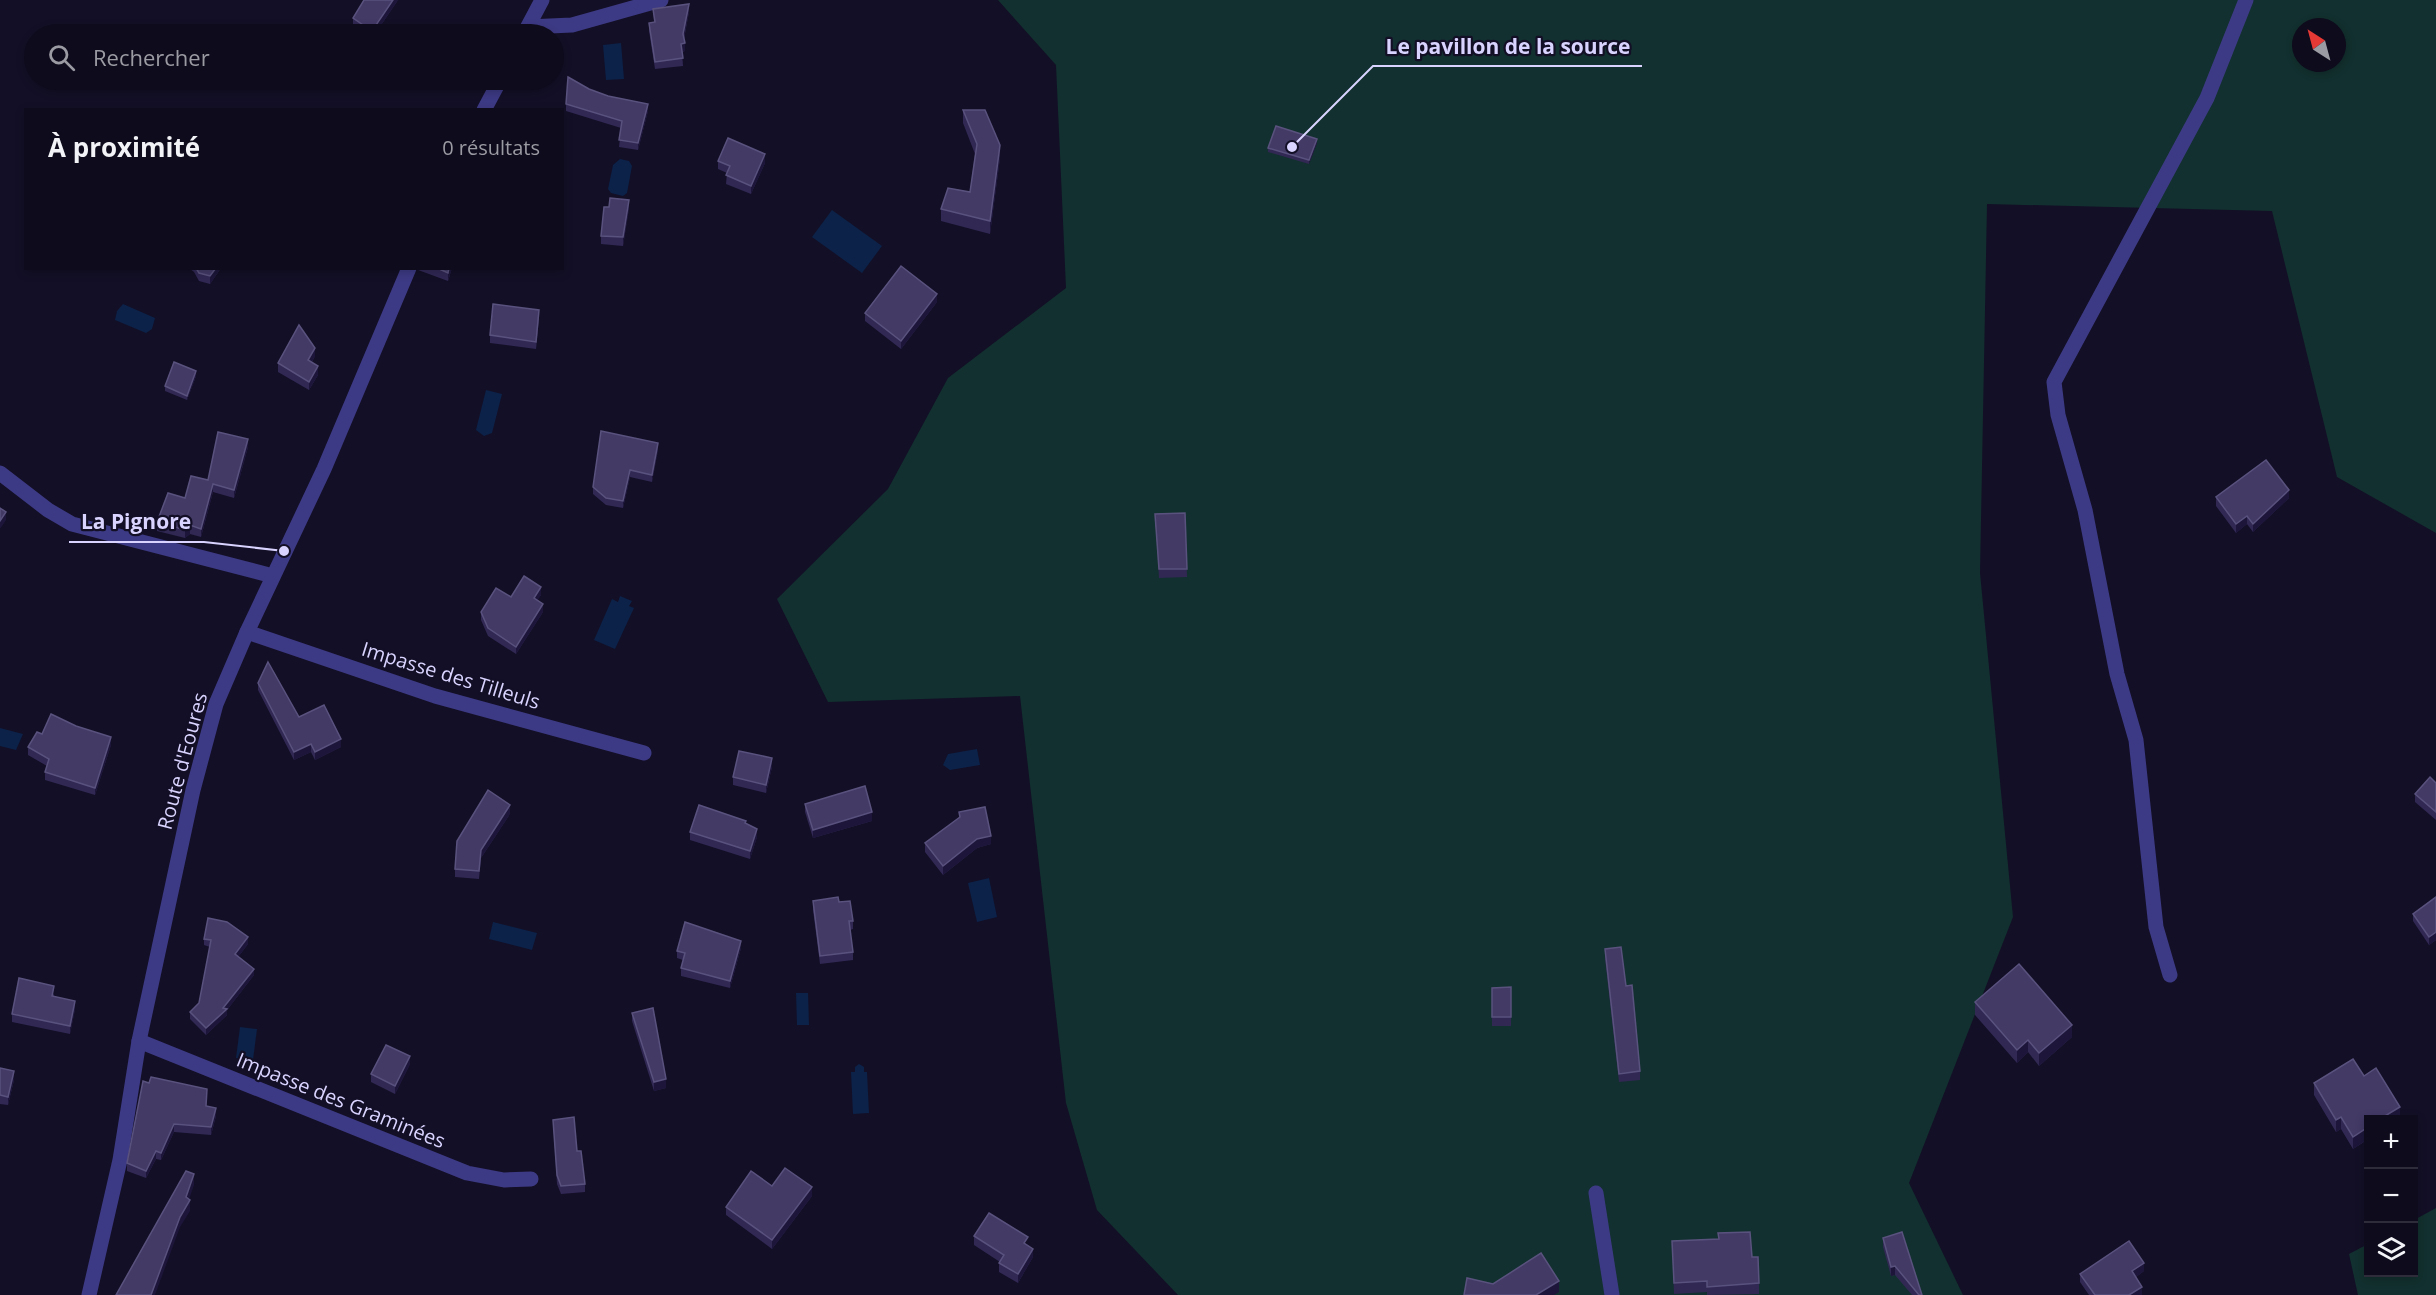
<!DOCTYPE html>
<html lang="fr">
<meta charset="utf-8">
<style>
:root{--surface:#0e0b1c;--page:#1c1929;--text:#f1f3f6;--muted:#9b9ba3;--line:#2e2b3b}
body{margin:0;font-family:"Open Sans",sans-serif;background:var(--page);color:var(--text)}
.controls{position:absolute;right:18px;bottom:18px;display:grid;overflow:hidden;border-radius:0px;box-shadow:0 3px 9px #0003}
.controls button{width:54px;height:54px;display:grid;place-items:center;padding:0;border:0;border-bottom:2px solid var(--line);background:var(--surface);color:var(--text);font:30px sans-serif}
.compass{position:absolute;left:2292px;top:18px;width:54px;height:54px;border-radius:50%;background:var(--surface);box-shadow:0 3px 9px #0003;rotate:324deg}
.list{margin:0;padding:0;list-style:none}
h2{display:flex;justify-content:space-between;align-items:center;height:78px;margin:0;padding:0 24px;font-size:26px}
h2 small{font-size:20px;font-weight:400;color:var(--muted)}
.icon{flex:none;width:33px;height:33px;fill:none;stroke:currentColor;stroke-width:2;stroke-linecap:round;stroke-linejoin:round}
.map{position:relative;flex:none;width:2436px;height:1295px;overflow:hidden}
.search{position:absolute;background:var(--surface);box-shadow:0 3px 9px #0003;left:24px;top:24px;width:540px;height:66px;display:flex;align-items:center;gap:15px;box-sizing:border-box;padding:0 21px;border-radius:33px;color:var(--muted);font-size:22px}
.panel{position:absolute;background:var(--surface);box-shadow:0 3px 9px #0003;left:24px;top:108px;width:540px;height:162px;border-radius:0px}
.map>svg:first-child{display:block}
</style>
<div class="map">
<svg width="2436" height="1295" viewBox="0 0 2436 1295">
<rect width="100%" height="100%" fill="#130f26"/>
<!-- green -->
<g fill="#12302f" fill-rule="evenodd">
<path d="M998,0H2436V533L2337,477L2272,211L1987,204L1980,573L2013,917L1909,1183L1963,1295H1178L1097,1210L1066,1103L1020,696L828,702L777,599L888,489L948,378L1066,288L1056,65ZM2301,27H2337V63H2301Z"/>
<path d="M2436,1208V1295H2358L2349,1254L2368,1244V1272H2414V1220Z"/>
</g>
<!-- water -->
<g fill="#0c2248">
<path d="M621,43L624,79L606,80L603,45Z"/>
<path d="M620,159L629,161L632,166L627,193L623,196L611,193L608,189L613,165Z"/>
<path d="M832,210L882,246L862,273L812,237Z"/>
<path d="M123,304L155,318L152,329L146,333L115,320L117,311Z"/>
<path d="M486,390L502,394L492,433L484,436L476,430Z"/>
<path d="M620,596L632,601L629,606L634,608L615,649L594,640L612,599L618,602Z"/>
<path d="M0,728L23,734L16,750L0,746Z"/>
<path d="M977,749L980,765L950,770L943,765L948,754Z"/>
<path d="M989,878L997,917L977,922L968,883Z"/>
<path d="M493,922L537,933L532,950L489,939Z"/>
<path d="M796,993H808L809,1025H797Z"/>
<path d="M240,1027L257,1029L253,1060L236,1058Z"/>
<path d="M859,1064L864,1067V1072H867L869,1113L853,1114L851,1072H855V1067Z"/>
</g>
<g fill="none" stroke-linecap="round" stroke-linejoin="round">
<!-- minor -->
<g stroke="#3d3a85" stroke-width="15">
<path d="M528,27L572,25L661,0"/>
<path d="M525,32L542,0"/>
<path d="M484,110L500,80"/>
<path d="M0,473L48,510L72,524L273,576"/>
<path d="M247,632L435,696L644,753"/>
<path d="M2170,975L2156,927L2136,740L2117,674L2085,510L2058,415L2054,382L2207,98L2246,0"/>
<path d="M139,1041L467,1173L504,1180L531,1179"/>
<path d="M1596,1193L1612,1295"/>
<path d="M89,1295L120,1160L139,1041L193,790L216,704L247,632L324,469L409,268"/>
</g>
</g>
<!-- wall -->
<g fill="#312854">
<path d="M398,0L375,34H365L353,26V18Z"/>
<path d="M653,9L689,12L684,39L685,51L682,52L683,66L655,69L649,31V23L654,22Z"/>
<path d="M517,80H540L538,83Z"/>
<path d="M589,89L648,111L638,150L619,147L621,128L566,111V104Z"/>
<path d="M963,110L1000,158L990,234L941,221V209L970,192L975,154L963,123Z"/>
<path d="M1317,143L1309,164L1268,152V148Z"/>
<path d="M718,161L765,163L751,194L726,184L727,173L718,169Z"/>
<path d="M629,208L623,246L601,244V236Z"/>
<path d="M189,268H221L210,284L199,281L194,272Z"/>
<path d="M418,268H452L448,281L418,270Z"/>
<path d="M937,302L901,349L865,321V313Z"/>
<path d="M539,318L536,349L490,343V335Z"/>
<path d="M315,356L312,362L318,375L309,390L278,372V363Z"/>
<path d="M196,376L187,400L165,391V386Z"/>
<path d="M248,447L234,498L213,492L201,537L190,534L185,538L157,531V522L185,498Z"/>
<path d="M658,450L652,482L630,477L623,508L606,505L593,494V487Z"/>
<path d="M2216,497L2289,498L2253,532L2247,524L2236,533L2216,506Z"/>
<path d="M1185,513L1187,577L1159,578L1155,514Z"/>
<path d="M541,595L537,600L543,612L516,654L488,636L481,620V612L511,597Z"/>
<path d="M258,683L299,717L341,747L315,760L311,752L294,760L258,690Z"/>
<path d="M42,734L111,745L95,795L45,780V772L47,766L28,755V747Z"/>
<path d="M772,767L766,793L733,785V777Z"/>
<path d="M2436,783V820L2415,802V794Z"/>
<path d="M805,804L872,821L813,838L805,812Z"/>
<path d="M959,812L991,844L977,848L943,875L925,852V843L959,818Z"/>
<path d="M510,814L481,858L479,879L455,877V869Z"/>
<path d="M746,824L757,837L750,859L690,840V832Z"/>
<path d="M2436,897V940L2429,945L2413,921V914Z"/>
<path d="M813,901L839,902L853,921V929L850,930L853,952V960L820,964L813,910Z"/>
<path d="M204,939L248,944L238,957L254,975L227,1010V1015L206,1035L190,1019V1012L199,1003L210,947L204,945Z"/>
<path d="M741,948L730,988L681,976V968L683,960L677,958V951Z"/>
<path d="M1605,949L1626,986L1640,1071V1080L1619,1082L1605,958Z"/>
<path d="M1511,987V1026H1492V988Z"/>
<path d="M54,994V996L75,1009L70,1034L12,1022V1014Z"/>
<path d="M1975,1002L2072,1037L2039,1066L2028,1052L2017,1063L1975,1015Z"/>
<path d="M632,1013L666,1088L654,1091L632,1021Z"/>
<path d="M410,1064L395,1094L371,1082V1074Z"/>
<path d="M0,1068L14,1080L8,1105L0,1104Z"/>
<path d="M2364,1076L2400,1119L2353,1149L2341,1129L2336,1132L2314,1095V1083Z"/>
<path d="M143,1081L206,1106L216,1116L211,1135L174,1132L161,1160L156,1159L146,1178L127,1171V1163Z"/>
<path d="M553,1120L577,1151L585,1184V1192L561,1194L557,1184Z"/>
<path d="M772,1186L812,1196L772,1249L726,1215V1207Z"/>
<path d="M974,1236L1028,1245L1033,1257L1018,1283L999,1272V1263L1000,1262L974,1245Z"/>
<path d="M1883,1238L1922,1295H1912L1895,1275L1891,1276L1883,1247Z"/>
<path d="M1672,1241L1752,1257L1759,1283V1294L1707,1295V1292L1674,1294Z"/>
<path d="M2144,1271L2136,1277L2142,1295H2089L2080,1282V1274Z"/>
</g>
<!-- shaded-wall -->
<g fill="#1d163a">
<path d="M393,0H398L375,34H372V31Z"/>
<path d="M689,4V12L683,42V34Z"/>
<path d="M685,43V51L681,52V44Z"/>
<path d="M648,104V111L638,150V143Z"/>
<path d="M1317,139V143L1309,164V160Z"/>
<path d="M1000,145V158L990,234V221Z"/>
<path d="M765,154V163L751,194V186Z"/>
<path d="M629,200V208L623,246V237Z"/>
<path d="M216,268H221L210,284V276Z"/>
<path d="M449,268H452L448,281V273Z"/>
<path d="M937,294V302L901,349V341Z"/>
<path d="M315,348V356L308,369V360Z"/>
<path d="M318,366V375L309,390V382Z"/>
<path d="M196,371V376L187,400V396Z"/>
<path d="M248,439V447L234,498V490Z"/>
<path d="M658,443V450L652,482V475Z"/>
<path d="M630,470V477L623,508V501Z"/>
<path d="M213,484V492L201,537V529Z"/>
<path d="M2289,490V498L2253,532V524Z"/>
<path d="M6,512V520L0,529V521Z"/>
<path d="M2247,516V524L2236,533V524Z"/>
<path d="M190,525V534L185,538V530Z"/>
<path d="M541,587V595L534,606V598Z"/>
<path d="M543,604V612L516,654V647Z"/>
<path d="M111,737V745L95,795V788Z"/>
<path d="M341,739V747L315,760V752Z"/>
<path d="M311,744V752L294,760V752Z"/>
<path d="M772,758V767L766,793V785Z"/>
<path d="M510,805V814L481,858L479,879L481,850Z"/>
<path d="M872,812V821L813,838V830Z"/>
<path d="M757,829V837L750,859V851Z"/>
<path d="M991,836V844L977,848L943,875V866L977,839Z"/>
<path d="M2436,932V940L2429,945V937Z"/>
<path d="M248,937V944L235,961V954Z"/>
<path d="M741,941V948L730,988V981Z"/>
<path d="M254,969V975L227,1010V1015L206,1035V1028L223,1008Z"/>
<path d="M75,1001V1009L70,1034V1026Z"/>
<path d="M2072,1025V1037L2039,1066V1053Z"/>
<path d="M2028,1040V1052L2017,1063V1050Z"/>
<path d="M410,1056V1064L395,1094V1086Z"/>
<path d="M14,1071V1080L8,1105V1097Z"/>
<path d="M666,1079V1088L654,1091V1082Z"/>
<path d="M2400,1107V1119H2380Z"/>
<path d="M216,1108V1116L211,1135V1127Z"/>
<path d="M2341,1117V1129L2336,1132V1120Z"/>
<path d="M174,1124V1132L161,1160V1153Z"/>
<path d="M2368,1127V1139L2353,1149V1137Z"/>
<path d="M156,1151V1159L146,1178V1171Z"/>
<path d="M194,1174V1185L187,1205L190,1200V1211L180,1227L155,1295H151L186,1197Z"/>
<path d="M812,1187V1196L772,1249V1240Z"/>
<path d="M1033,1249V1257L1018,1283V1274Z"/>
<path d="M2144,1263V1271L2132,1280V1271Z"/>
<path d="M1895,1266V1275L1891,1276V1267Z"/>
<path d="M1559,1281V1292L1554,1295H1536Z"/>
<path d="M2142,1287V1295H2129Z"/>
</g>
<!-- building -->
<g fill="#433a66" stroke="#5a527e" stroke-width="1.5">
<path d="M364,0H393L372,31L353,18Z"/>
<path d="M689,4L683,34L685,43L681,44L683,58L655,62L649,23L655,22L653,9Z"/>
<path d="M568,77L589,89L608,96L648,104L638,143L619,140L622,121L566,104Z"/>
<path d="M963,110H985L1000,145L990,221L941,209L948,188L970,192L977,144Z"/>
<path d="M1276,126L1317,139L1309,160L1268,148Z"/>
<path d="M728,138L765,154L751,186L726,175L730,166L718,161Z"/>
<path d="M610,198L629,200L623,237L601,236L604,207H609Z"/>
<path d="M901,266L937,294L901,341L865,313Z"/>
<path d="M196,268H216L210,276L199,273Z"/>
<path d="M437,268H449L448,273Z"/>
<path d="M493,304L539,310L536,342L490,335Z"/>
<path d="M299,325L315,348L308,360L318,366L309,382L278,363Z"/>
<path d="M174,362L196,371L187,396L165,386Z"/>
<path d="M601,431L658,443L652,475L630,470L623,501L606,498L593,487Z"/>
<path d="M218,432L248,439L234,490L213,484L201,529L190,525L185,530L157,522L168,493L185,498L191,476L208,480Z"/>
<path d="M2266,460L2289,490L2253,524L2247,516L2236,524L2216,497Z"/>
<path d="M0,508L6,512L0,521Z"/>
<path d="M1185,513L1187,569H1159L1155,514Z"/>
<path d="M524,576L541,587L534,598L543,604L516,647L488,628L481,612L496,588L511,597Z"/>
<path d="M268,662L299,717L324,705L341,739L315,752L311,744L294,752L258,683Z"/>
<path d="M51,714L76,726L111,737L95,788L45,772L49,759L28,747L37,732L42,734Z"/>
<path d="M739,751L772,758L766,785L733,777Z"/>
<path d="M2430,777L2436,783V812L2415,794Z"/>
<path d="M865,786L872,812L813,830L805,804Z"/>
<path d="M488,790L510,805L481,850L479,871L455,869L457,841Z"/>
<path d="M699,805L746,821L745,823L757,829L750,851L690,832Z"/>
<path d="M985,807L991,836L977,839L943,866L925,843L960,817L959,812Z"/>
<path d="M838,897L839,902L850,901L853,921H849L853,952L820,956L813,901Z"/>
<path d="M2436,897V932L2429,937L2413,914Z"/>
<path d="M208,918L227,922L248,937L235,954L254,969L223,1008L227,1009L206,1028L190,1012L199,1003L211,940L204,939Z"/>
<path d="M685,922L741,941L730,981L681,968L685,953L677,951Z"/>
<path d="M1621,947L1626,986L1632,985L1640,1071L1619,1074L1605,949Z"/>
<path d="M2019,964L2072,1025L2039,1053L2028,1040L2017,1050L1975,1002Z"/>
<path d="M19,978L54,986L52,996L75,1001L70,1026L12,1014Z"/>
<path d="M1511,987V1017H1492V988Z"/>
<path d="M653,1008L666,1079L654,1082L632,1013Z"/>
<path d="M386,1045L410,1056L395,1086L371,1074Z"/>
<path d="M2353,1059L2364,1076L2376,1068L2400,1107L2380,1119H2368V1127L2353,1137L2341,1117L2336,1120L2314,1083Z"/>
<path d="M0,1068L14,1071L8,1097L0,1095Z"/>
<path d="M151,1077L207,1089L206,1106L216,1108L211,1127L174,1124L161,1153L156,1151L146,1171L127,1163L143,1081L149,1083Z"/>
<path d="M574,1117L577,1151H581L585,1184L561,1186L557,1175L553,1120Z"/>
<path d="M785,1168L812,1187L772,1240L726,1207L751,1171L772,1186Z"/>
<path d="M186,1171L194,1174L186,1197L190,1200L180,1217L151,1295H116Z"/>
<path d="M989,1213L1028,1237L1024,1243L1033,1249L1018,1274L999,1263L1004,1255L974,1236Z"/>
<path d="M1750,1232L1752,1257H1758L1759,1283L1707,1287V1281L1674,1283L1672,1241L1719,1239L1718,1233Z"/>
<path d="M1902,1232L1922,1295H1919L1895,1266L1891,1267L1883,1238Z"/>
<path d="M2129,1241L2144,1263L2132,1271L2142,1287L2129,1295H2095L2080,1274Z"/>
<path d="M1541,1253L1559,1281L1536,1295H1464L1467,1278L1493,1284Z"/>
</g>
<g text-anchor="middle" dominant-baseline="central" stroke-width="4.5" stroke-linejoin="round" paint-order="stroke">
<!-- street labels -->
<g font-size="20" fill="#d9d4ff" stroke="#130f26">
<text transform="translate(451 675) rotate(17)">Impasse des Tilleuls</text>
<text transform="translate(182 761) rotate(-75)">Route d'Eoures</text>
<text transform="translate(341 1100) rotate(22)">Impasse des Graminées</text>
</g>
</g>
<!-- callouts -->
<path fill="none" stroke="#d9d4ff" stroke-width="2" d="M1292 147L1373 66H1642M284 551L204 542H69"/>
<g fill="#d9d4ff" stroke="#130f26" stroke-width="2">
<circle cx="1292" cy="147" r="6"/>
<circle cx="284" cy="551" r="6"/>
</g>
<g font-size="21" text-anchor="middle" font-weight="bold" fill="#d9d4ff" stroke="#130f26" stroke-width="4.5" stroke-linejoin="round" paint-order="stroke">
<text x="1508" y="54">Le pavillon de la source</text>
<text x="136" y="529">La Pignore</text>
</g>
</svg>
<div class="controls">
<button>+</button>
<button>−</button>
<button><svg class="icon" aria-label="layers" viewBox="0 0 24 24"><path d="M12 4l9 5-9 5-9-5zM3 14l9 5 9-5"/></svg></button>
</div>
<svg class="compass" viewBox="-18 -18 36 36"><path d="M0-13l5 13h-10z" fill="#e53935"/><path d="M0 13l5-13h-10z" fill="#9b9ba3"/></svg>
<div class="search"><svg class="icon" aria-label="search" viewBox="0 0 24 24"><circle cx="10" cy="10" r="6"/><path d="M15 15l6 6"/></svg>Rechercher</div>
<section class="panel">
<h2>À proximité<small>0 résultats</small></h2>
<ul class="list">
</ul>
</section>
</div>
